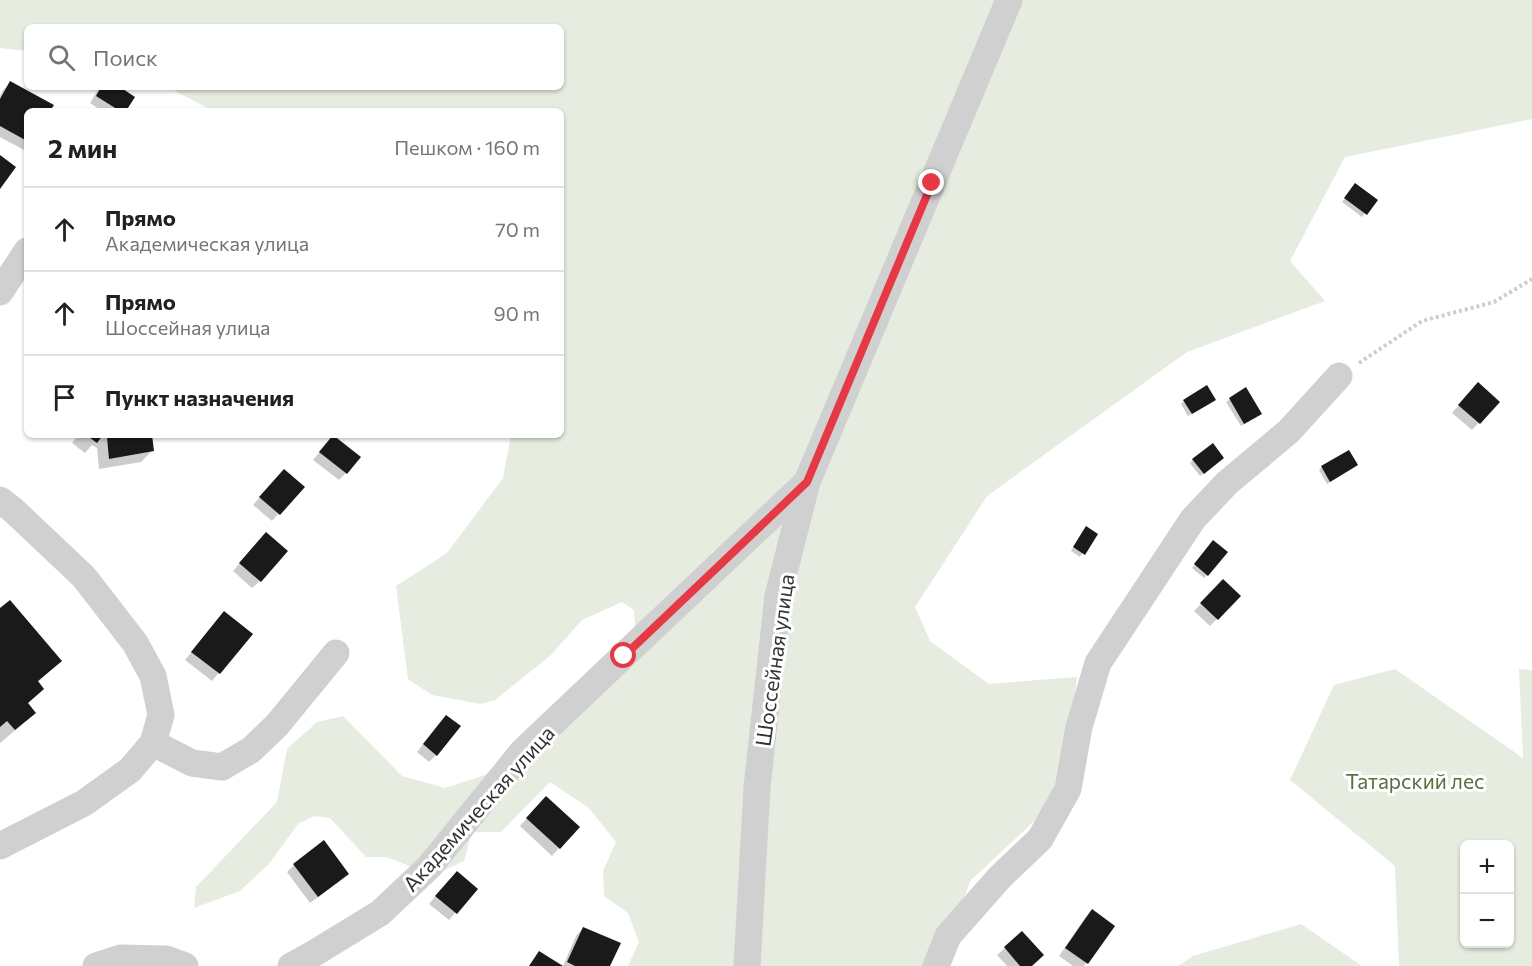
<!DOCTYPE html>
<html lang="ru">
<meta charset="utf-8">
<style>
:root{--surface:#fff;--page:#f6f6f6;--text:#202124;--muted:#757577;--line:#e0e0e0}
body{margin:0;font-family:Commissioner,sans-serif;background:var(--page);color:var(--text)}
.controls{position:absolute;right:18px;bottom:18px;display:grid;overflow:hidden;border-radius:9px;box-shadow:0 2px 4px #0004}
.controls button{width:54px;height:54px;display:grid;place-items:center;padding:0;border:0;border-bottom:2px solid var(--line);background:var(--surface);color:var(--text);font:30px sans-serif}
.stop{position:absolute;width:18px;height:18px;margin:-14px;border:4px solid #e63946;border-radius:50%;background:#fff}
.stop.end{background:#e63946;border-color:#fff;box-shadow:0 2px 6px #0008}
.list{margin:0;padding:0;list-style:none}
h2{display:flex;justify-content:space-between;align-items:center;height:78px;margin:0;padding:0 24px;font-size:26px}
h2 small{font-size:20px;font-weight:400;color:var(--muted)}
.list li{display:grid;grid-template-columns:39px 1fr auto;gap:18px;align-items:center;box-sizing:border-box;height:84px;padding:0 24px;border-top:2px solid var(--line)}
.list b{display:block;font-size:22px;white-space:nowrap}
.list p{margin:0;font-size:20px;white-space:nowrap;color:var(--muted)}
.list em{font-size:20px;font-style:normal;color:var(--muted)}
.icon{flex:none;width:33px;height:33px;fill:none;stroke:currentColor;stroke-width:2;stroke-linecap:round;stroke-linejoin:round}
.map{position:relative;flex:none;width:1532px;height:966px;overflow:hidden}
.search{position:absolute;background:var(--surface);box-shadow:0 2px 4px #0004;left:24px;top:24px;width:540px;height:66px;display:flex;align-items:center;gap:15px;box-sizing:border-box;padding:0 21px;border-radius:9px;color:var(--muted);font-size:22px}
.panel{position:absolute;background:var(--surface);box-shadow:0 2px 4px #0004;left:24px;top:108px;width:540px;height:330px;border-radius:9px}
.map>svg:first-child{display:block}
</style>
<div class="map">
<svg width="1532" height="966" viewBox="0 0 1532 966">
<rect width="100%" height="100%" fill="#fff"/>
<!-- green -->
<g fill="#e6ecdf" fill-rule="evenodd">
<path d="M0,0H1532V119L1345,157L1290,261L1325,301L1187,352L987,496L915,607L930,641L989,684L1077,677L1068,754L1044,812L971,880L936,966H628L639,942L628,913L604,896L603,871L616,842L589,808L550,782L501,832H472L464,861L433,876L387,857H366L330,818L314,816L298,824L269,864L240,891L194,908L196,887L277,802L287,749L317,722L343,716L402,776L445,788L488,774L626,640L635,625L634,610L622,602L582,620L551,655L495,700L481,704L432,695L408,679L396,586L447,553L503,478L511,435H561V111H213L168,87H561V27H27V51L0,48Z"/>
<path d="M1395,669L1523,758L1519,669L1532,670V966H1399L1395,866L1290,780L1334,685ZM1510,844V944H1464V844Z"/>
<path d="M1301,924L1362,966H1178L1193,956Z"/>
</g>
<!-- shadow -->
<g fill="#0003">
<path d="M10,83L49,111H27V147L24,150L0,137V96L3,90Z"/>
<path d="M100,87H117L125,111H102L90,103Z"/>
<path d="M1352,188L1375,200L1362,217L1342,202Z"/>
<path d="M1246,389L1257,417L1241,426L1226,402Z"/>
<path d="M1471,391L1498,402L1472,430L1452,413Z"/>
<path d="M1184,401L1211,403L1188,416L1181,404Z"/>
<path d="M78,435H151L153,450L141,462L99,469L97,448L92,445L85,453L72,443Z"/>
<path d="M326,444L346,473L339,480L313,460Z"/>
<path d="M1193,460L1219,461L1200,476L1190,463Z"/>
<path d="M1322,467L1353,468L1327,484L1319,470Z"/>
<path d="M277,478L303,487L272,521L253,505Z"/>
<path d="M1083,531L1096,534L1080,557L1071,551Z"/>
<path d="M259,541L260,581L252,588L233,571Z"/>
<path d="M1210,546L1207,575L1204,578L1192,568Z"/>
<path d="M1223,581L1239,596L1210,626L1194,611Z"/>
<path d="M0,610L60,661L37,683L42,689L27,704L34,713L19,727L0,743Z"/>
<path d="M217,620L251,634L212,681L185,660Z"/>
<path d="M439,724L436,755L429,762L417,752Z"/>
<path d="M539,805L578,827L552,856L520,826Z"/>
<path d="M294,865L340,881L310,903L287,872Z"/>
<path d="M449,880L476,889L449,920L429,904Z"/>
<path d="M1092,911L1113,926L1084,966H1073L1059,956L1085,918Z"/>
<path d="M583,928L609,966H563L576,936Z"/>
<path d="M1022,933L1031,966H1007L997,955Z"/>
</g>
<!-- building -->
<g fill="#1a1a1a">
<path d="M10,81L54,105L50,111H27V141L0,126V99Z"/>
<path d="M101,87H120L135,97L126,111H120L96,96Z"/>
<path d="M0,155L16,167L0,189Z"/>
<path d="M1355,183L1378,200L1367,215L1344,198Z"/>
<path d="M1478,382L1500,402L1480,424L1458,405Z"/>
<path d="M1207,385L1216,400L1192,414L1183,400Z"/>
<path d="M1246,387L1262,414L1244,424L1229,398Z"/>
<path d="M86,435H103L97,443Z"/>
<path d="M104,435H152L154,451L109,459L107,437Z"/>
<path d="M333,435L361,457L347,474L319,452Z"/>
<path d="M1213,443L1224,458L1204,474L1192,459Z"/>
<path d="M1349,450L1358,465L1330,482L1321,466Z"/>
<path d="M284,469L305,487L280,515L259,497Z"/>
<path d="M1086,526L1098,534L1085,555L1073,547Z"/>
<path d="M266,532L288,551L261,582L239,563Z"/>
<path d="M1213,540L1228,552L1208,576L1194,564Z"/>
<path d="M1223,579L1241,596L1218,620L1200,603Z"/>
<path d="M10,600L62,661L38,681L44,689L28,703L36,713L15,730L7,721L0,727V608Z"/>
<path d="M224,611L253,634L220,674L191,652Z"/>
<path d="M446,715L461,726L437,756L423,744Z"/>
<path d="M546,796L580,827L560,849L526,818Z"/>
<path d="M324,840L349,874L318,897L293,864Z"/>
<path d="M457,871L478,889L457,914L435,896Z"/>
<path d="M1092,909L1115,926L1088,964L1065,948Z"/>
<path d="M583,927L621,943L610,966H575L567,962Z"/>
<path d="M1022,931L1044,955L1032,966H1020L1004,947Z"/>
<path d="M539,951L563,966H529Z"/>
</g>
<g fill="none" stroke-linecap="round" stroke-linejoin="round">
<!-- path -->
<path stroke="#cdcdcd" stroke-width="4" stroke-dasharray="3 3" stroke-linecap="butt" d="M1359,363L1422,321L1494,302L1532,279"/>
<!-- minor -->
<g stroke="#d0d0d0" stroke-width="27">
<path d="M0,292L27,251"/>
<path d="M0,500L13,510L84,577L135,643L153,676L161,715L153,743L130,770L84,803L0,846"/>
<path d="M153,743L192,763L222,767L251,750L277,725L336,653"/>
<path d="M96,966L120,958L166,959L185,966"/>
<path d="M291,966L313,954L380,913L429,867L523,751L807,482"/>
<path d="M747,966L757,787L778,596L807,482L1009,0"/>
<path d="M936,966L948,936L1000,877L1040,839L1068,789L1079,727L1098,663L1193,519L1227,483L1289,431L1339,376"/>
</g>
</g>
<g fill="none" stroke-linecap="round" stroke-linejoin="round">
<!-- route -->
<path stroke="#e63946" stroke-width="8" d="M624,656L807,482L932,183"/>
</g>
<g text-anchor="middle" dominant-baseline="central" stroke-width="6" stroke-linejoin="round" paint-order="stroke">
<!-- street labels -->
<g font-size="21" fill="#333" stroke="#fff">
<text transform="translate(774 660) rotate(-82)">Шоссейная улица</text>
<text transform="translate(478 808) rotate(-48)">Академическая улица</text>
</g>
<!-- park labels -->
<g font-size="21" fill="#56703f" stroke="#fff">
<text x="1415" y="780">Татарский лес</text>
</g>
</g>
</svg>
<div class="controls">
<button>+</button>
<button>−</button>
</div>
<div class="stop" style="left:624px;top:656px"></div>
<div class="stop end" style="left:932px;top:183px"></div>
<div class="search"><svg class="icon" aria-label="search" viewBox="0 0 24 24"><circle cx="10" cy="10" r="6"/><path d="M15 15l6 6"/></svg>Поиск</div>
<section class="panel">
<h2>2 мин<small>Пешком · 160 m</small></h2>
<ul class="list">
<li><svg class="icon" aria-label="ahead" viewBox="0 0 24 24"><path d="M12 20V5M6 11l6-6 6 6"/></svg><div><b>Прямо</b><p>Академическая улица</p></div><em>70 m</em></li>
<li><svg class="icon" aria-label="ahead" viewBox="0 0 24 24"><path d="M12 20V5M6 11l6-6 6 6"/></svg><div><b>Прямо</b><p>Шоссейная улица</p></div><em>90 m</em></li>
<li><svg class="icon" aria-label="arrive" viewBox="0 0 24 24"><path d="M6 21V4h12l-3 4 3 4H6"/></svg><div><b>Пункт назначения</b></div></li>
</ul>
</section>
</div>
